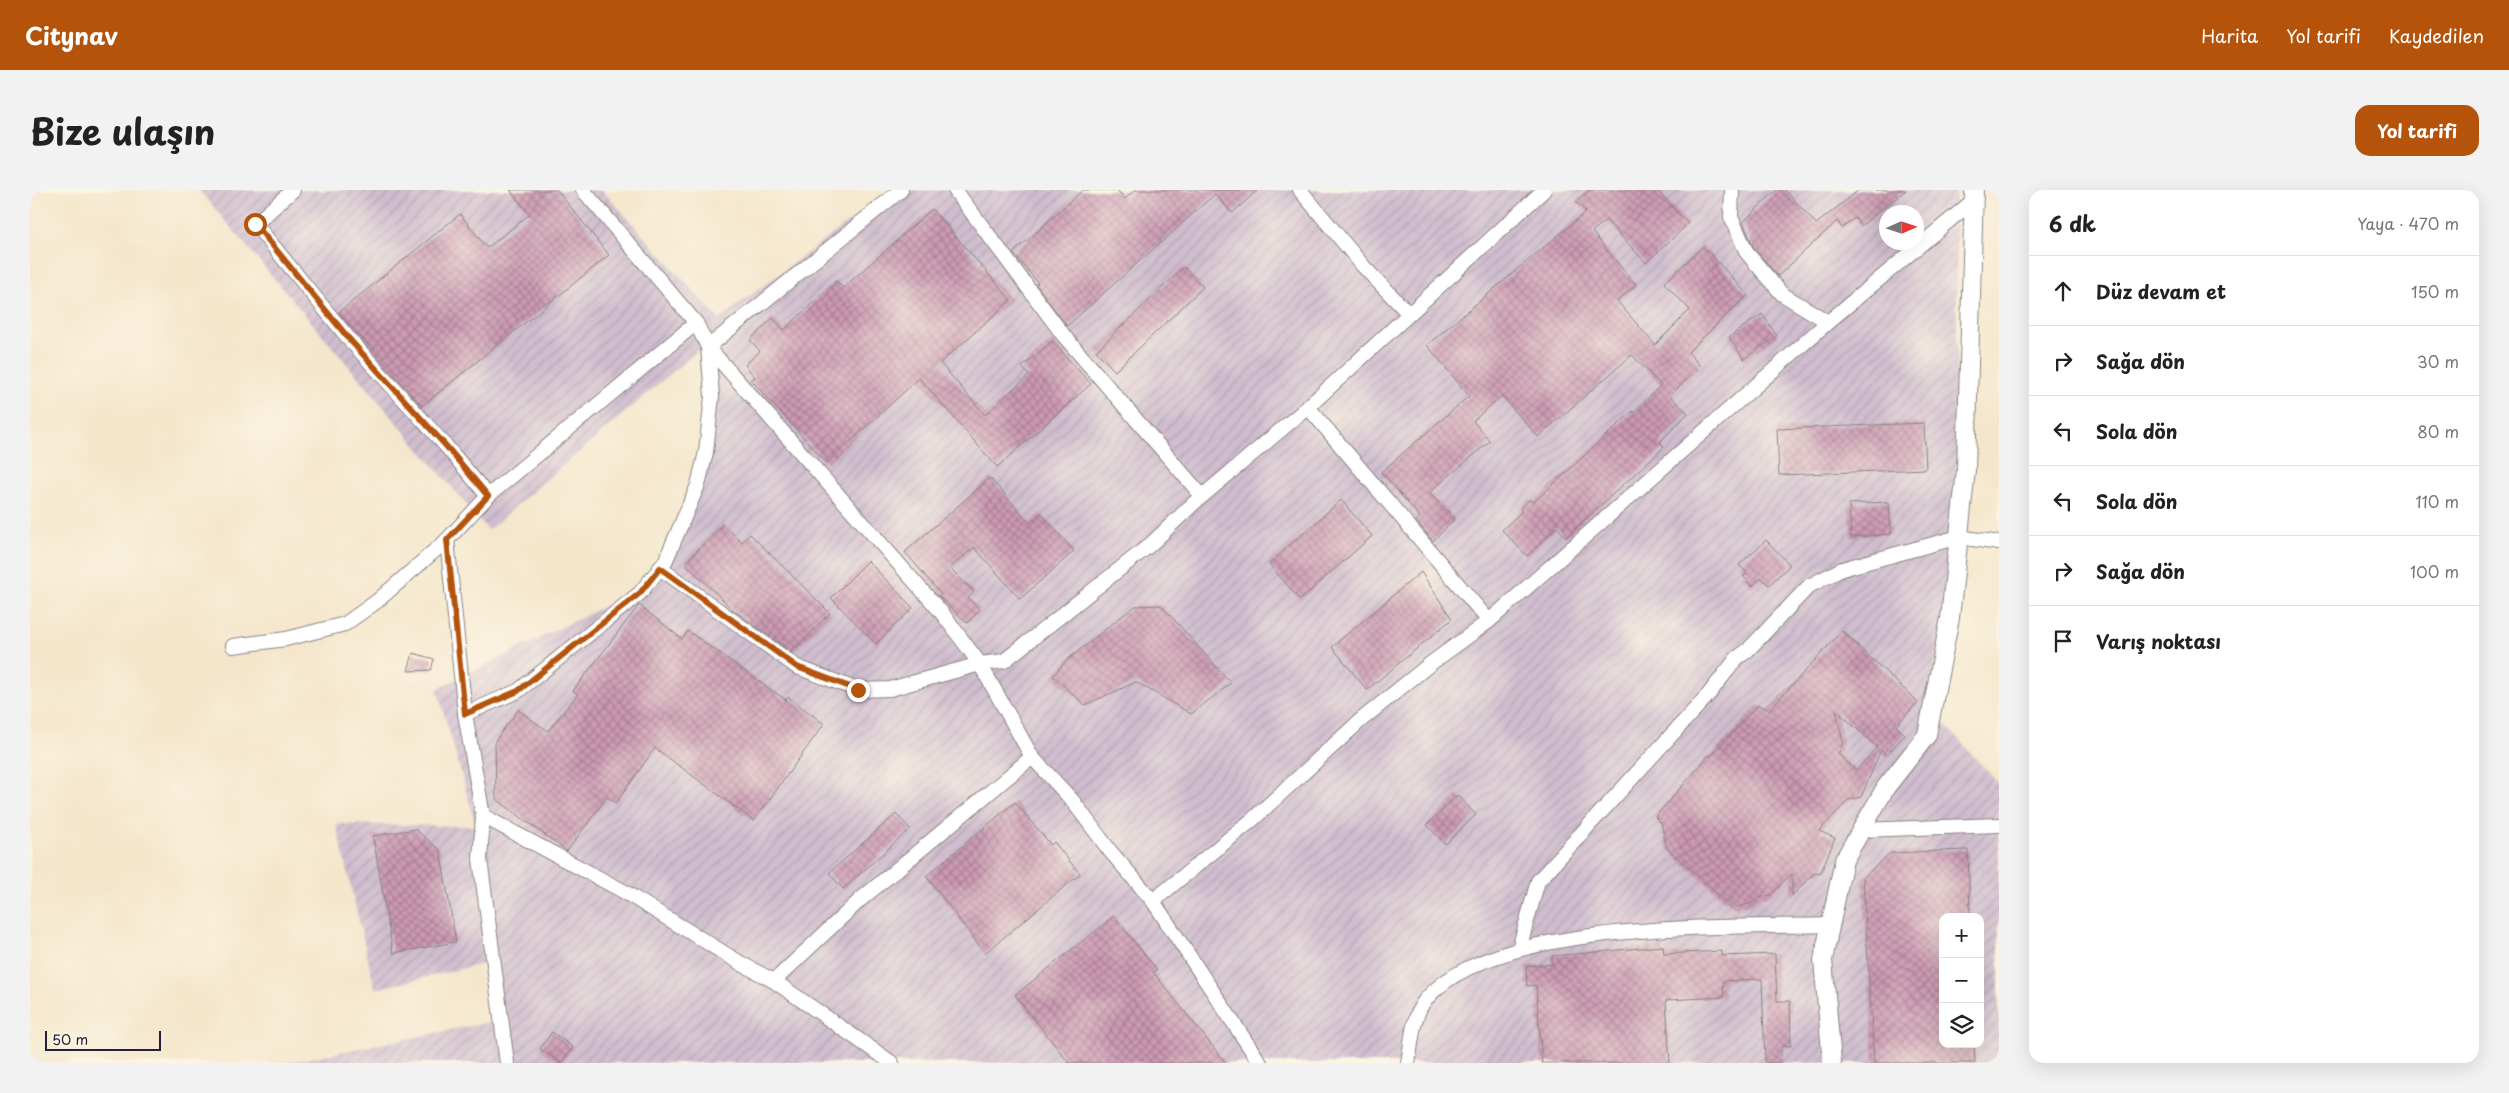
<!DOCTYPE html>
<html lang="tr">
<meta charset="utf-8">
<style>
:root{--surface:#fff;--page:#f2f2f2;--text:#222;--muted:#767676;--line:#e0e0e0;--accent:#b45309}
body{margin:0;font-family:"Playpen Sans",sans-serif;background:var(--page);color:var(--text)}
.controls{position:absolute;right:15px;bottom:15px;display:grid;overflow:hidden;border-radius:10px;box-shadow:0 5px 20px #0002}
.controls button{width:45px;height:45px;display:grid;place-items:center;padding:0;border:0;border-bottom:1px solid var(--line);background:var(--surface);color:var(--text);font:25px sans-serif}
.compass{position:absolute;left:1849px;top:15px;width:45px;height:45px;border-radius:50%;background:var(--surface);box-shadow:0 5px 20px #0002;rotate:87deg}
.scale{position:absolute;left:15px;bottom:12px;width:116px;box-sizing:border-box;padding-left:5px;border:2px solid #22223b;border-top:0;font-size:14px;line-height:18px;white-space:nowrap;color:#22223b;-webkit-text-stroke:4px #fcf5e5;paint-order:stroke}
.stop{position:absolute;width:15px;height:15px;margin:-11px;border:4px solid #b45309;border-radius:50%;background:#fff}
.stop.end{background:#b45309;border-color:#fff;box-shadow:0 1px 5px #0008}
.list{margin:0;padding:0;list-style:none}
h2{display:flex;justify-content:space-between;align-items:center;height:65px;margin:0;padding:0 20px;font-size:21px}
h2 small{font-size:16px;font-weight:400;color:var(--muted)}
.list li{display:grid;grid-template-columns:32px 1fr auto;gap:15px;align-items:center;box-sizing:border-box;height:70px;padding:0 20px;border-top:1px solid var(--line)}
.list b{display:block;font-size:19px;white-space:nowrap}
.list em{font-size:16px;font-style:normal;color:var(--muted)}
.icon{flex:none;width:28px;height:28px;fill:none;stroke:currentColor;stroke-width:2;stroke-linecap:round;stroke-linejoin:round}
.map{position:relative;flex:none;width:1969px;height:873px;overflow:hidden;border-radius:15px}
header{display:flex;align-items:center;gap:30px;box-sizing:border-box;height:70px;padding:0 25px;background:var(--accent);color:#fff}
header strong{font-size:24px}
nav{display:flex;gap:28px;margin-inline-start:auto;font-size:18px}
.intro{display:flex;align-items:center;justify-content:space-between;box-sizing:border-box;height:120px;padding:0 30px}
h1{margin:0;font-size:35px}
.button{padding:12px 22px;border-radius:15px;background:var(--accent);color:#fff;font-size:18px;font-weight:700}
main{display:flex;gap:30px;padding:0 30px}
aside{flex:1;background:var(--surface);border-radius:15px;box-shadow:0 5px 20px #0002}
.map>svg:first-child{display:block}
</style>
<header>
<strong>Citynav</strong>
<nav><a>Harita</a><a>Yol tarifi</a><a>Kaydedilen</a></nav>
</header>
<div class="intro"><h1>Bize ulaşın</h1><a class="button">Yol tarifi</a></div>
<main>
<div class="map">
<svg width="1969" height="873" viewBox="0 0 1969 873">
<defs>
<pattern id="industrial-furrows" width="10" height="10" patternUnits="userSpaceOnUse" patternTransform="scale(1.25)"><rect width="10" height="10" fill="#cfbdce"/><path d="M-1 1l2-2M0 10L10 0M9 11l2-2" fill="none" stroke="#b1a2b2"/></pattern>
<pattern id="building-cross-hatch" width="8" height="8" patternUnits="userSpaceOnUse" patternTransform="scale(1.25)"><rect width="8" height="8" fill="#cc9ab3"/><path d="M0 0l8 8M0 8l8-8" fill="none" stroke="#a57d93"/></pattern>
</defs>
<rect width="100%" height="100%" fill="#fcf5e5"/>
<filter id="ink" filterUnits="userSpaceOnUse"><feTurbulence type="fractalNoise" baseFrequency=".02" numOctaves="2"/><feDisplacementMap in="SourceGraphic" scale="10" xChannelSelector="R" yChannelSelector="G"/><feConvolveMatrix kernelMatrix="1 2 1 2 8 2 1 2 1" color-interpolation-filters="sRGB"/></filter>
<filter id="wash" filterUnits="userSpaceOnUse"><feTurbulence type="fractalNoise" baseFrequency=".0096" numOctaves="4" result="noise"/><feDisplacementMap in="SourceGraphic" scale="20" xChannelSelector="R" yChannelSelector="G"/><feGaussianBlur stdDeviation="1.12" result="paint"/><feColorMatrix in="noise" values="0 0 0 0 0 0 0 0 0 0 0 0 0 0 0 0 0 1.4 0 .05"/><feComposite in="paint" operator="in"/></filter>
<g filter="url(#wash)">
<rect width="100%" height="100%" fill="#f4e6cb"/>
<!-- industrial -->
<path fill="url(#industrial-furrows)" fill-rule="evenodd" d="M169,0H572L689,129L861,0H1926L1928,342L1898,516L1969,594V873H255L470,830L457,773L345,799L306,634L446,636L407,499L631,388L674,265L669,159L458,340ZM1856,22H1886V52H1856ZM1913,727H1950V854H1913Z"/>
<g id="blocks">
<!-- building -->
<g fill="url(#building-cross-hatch)" fill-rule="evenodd">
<path d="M480,0H527L579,65L392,216L309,122L430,24L457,58L500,24Z"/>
<path d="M1053,0H1087L1095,9L1105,0H1228L1202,23L1185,4L1037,136L1006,94L1008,93L983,63Z"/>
<path d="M1559,0H1627L1658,34L1616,73L1576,30L1562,42L1606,95L1587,111L1625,155L1660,120L1634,93L1673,56L1718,105L1658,162L1670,176L1640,206L1658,223L1630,252L1634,257L1536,347L1527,337L1497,366L1472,340L1492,321L1490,319L1500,309L1503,313L1603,221L1604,223L1631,195L1602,165L1508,247L1472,206L1443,231L1460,251L1399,303L1425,329L1403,351L1386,331L1390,327L1351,282L1439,206L1397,155L1556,22L1546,12Z"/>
<path d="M1747,0H1755L1786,34L1829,0H1876L1831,36L1825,28L1812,38L1807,31L1748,86L1724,58L1713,32Z"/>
<path d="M902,19L981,110L910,173L955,225L999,185L992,177L1022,151L1061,194L967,277L889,188L797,273L721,190L725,187L715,175L730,161L720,150L743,128L754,140L806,91L813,98Z"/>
<path d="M1154,77L1173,97L1085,181L1066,161Z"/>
<path d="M1732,124L1747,146L1714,169L1699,147Z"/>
<path d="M1894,233L1896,279L1749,285L1747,239Z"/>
<path d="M960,288L1000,333L1011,323L1044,361L990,409L944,357L920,378L944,402L938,408L950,420L937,433L909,406L911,404L875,362Z"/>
<path d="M1311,310L1342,346L1270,410L1239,374Z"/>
<path d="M1859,312L1861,344L1821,347L1819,314Z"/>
<path d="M693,334L712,352L720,344L800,423L762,462L702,419L655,373Z"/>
<path d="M1736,350L1760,375L1739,395L1731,388L1722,396L1713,386L1718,384L1709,375Z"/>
<path d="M838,371L883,418L846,454L801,408Z"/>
<path d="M1391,382L1422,429L1337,500L1302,457Z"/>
<path d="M609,415L652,449L658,441L756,510L758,507L794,534L724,631L625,558L586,613L577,607L537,661L466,609L465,551L488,520L518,541L548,504L543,501Z"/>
<path d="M1131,415L1201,493L1161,524L1106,492L1055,515L1023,486L1037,470L1105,416Z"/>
<path d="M1812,441L1888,512L1866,536L1875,544L1856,566L1851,560L1831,607L1818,610L1789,641L1805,648L1791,682L1784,683L1762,706V683L1741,705L1727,708L1722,713L1708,717L1695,711L1637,658L1631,633L1625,627L1678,566L1682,565L1728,515L1739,520ZM1806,520L1847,557L1826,580L1808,564L1813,553Z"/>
<path d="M383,463L404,469L401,480L378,481Z"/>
<path d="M1428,605L1446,625L1415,654L1397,635Z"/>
<path d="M985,612L1021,655L1024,652L1050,684L955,763L896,686Z"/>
<path d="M866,624L880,639L813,699L799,683Z"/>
<path d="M385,639L410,660L426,752L363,763L343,646Z"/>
<path d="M1938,660L1940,727H1913V854H1944L1945,873H1844L1833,688L1860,663Z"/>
<path d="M1084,726L1127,780L1123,782L1196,873H1039L985,805Z"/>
<path d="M1633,756L1634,764L1692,761V766L1745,764L1747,811H1760L1761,856H1751V873H1735L1732,789L1693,791L1694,807L1636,810L1640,873H1512L1506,795L1497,796L1496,776L1522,774V766Z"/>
<path d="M522,842L543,857L531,873L510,859Z"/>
</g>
</g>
</g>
<g filter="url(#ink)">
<use href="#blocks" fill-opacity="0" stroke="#8b8483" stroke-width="1"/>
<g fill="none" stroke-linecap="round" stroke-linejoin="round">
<!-- minor casing -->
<g stroke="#8b8483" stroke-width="16">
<g id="minor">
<path d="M263,0L225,34L320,150L416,256L458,306"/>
<path d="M871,0L678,157L912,423L950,474L1002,567L1042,610L1080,661L1123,711L1230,873"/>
<path d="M925,0L1034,146L1172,306"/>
<path d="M1270,0L1334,77L1378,123"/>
<path d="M1702,0L1701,27L1717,63L1752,104L1798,132"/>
<path d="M1278,217L1459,431"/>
<path d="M417,350L435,524L453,626L450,669L477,873"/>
<path d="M630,378L767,477L828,500L860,499L950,474L974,471L1121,354L1164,313L1278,217L1514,0"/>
<path d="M203,456L256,449L315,434L346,412L417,350L458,306L666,133"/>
<path d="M435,524L488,501L610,403L635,372L668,295L676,262L682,206L678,157L666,133L553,0"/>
<path d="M453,626L593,701L712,774L744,791L862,873"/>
<path d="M1831,640L1969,635"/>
<path d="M1123,711L1222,630L1331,530L1400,474L1459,431L1798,132L1944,10"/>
<path d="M1489,759L1508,691L1678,505L1707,468L1717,461L1779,396L1812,379L1929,347L1969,353"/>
<path d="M744,791L830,710L1002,567"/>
<path d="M1378,873C1382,852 1382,824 1397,808C1466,729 1699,738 1800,735"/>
</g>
</g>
<!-- tertiary casing -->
<g stroke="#8b8483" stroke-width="20">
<path id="tertiary" d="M1802,873L1793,770L1814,670L1856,597L1897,545L1920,428L1936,280L1944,0"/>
</g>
<!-- minor -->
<use href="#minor" stroke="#fff" stroke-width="14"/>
<!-- tertiary -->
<use href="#tertiary" stroke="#fff" stroke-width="18"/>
</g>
</g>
<g fill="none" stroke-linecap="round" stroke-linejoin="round" filter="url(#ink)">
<!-- route -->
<path stroke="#b45309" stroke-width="6" d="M225,34L320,150L416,256L458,306L417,350L435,524L488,501L610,403L630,378L767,477L828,500"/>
</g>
</svg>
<div class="controls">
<button>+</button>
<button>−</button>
<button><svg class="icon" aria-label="layers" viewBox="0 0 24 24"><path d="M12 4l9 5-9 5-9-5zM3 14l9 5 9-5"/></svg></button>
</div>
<svg class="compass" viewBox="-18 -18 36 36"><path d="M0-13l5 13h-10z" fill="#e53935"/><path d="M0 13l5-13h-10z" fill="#767676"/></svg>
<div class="scale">50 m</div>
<div class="stop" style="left:225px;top:34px"></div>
<div class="stop end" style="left:828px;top:500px"></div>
</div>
<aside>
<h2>6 dk<small>Yaya · 470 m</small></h2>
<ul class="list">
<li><svg class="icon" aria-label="ahead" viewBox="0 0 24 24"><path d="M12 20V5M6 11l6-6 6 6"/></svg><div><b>Düz devam et</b></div><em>150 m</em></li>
<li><svg class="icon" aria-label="right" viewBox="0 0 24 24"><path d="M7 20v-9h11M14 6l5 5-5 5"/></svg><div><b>Sağa dön</b></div><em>30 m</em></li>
<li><svg class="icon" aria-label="left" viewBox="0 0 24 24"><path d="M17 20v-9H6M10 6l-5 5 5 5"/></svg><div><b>Sola dön</b></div><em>80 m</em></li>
<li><svg class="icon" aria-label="left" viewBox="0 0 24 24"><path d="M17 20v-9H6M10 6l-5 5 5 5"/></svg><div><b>Sola dön</b></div><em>110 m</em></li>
<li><svg class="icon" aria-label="right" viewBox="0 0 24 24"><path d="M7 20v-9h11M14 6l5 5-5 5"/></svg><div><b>Sağa dön</b></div><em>100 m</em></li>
<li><svg class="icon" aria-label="arrive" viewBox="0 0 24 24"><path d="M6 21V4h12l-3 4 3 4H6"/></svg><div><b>Varış noktası</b></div></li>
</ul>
</aside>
</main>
